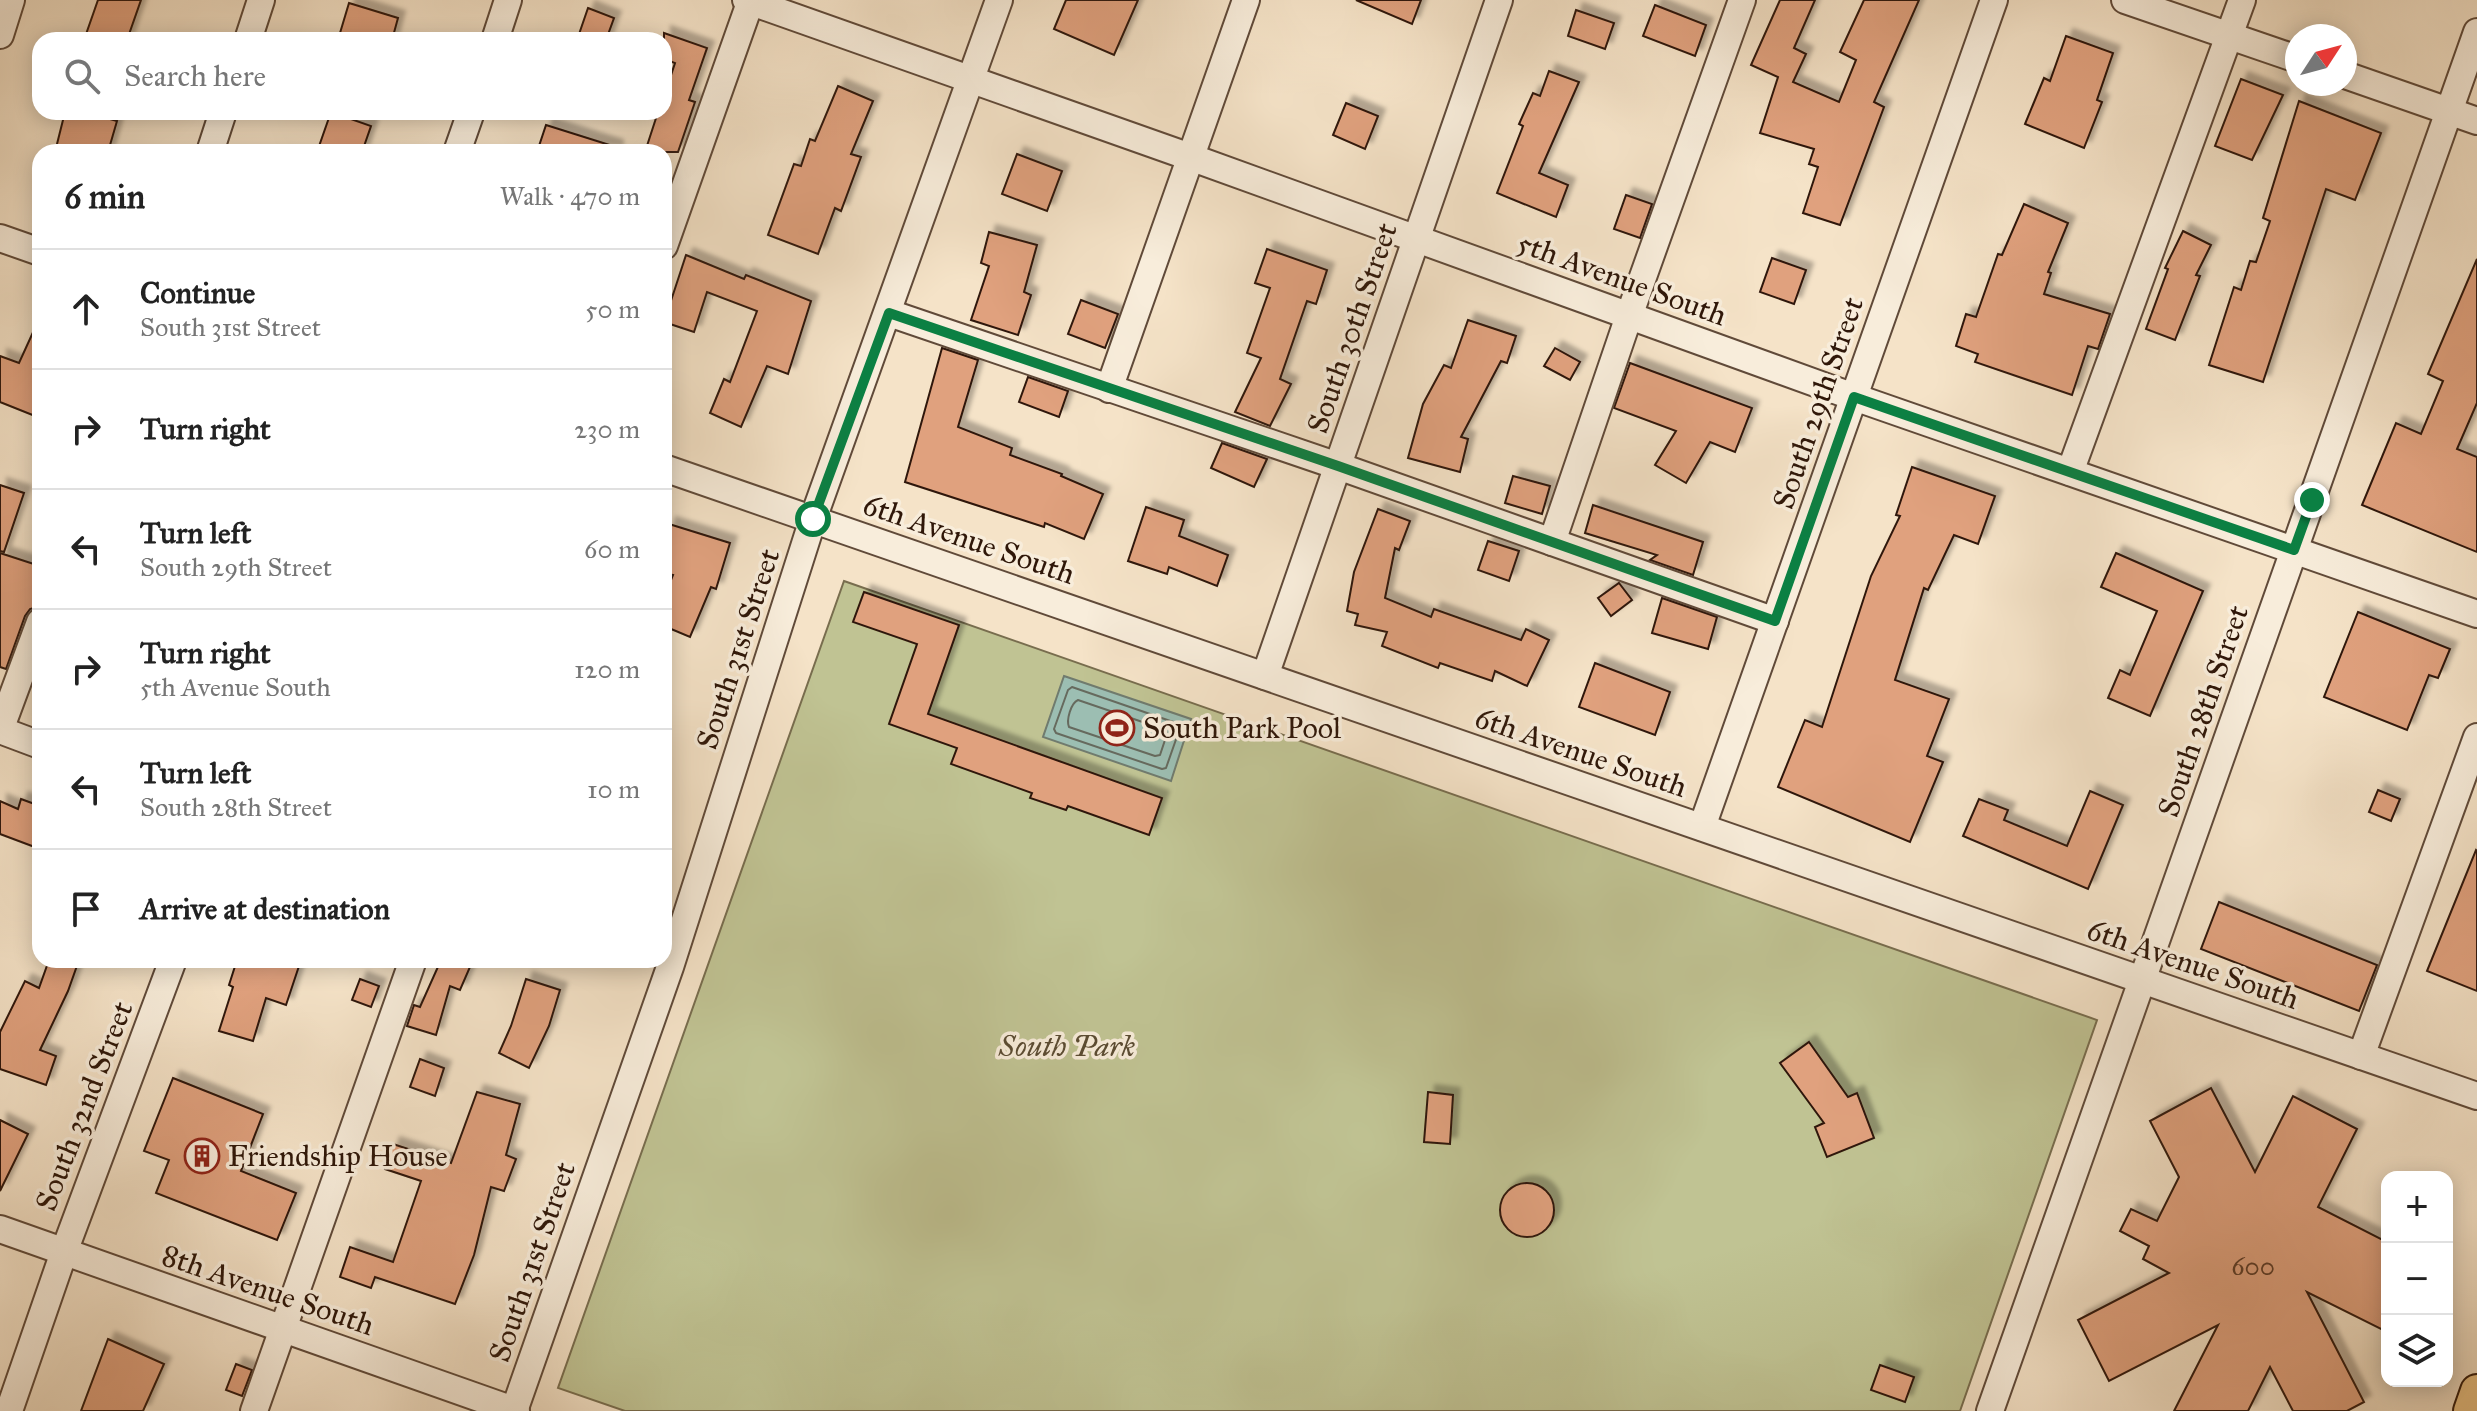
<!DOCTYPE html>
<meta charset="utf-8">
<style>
:root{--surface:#fff;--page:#f6f6f6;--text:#222;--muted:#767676;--line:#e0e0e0}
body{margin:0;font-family:"IM FELL Great Primer",serif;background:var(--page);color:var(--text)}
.controls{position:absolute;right:24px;bottom:24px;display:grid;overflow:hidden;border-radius:16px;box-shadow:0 4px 20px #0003}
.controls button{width:72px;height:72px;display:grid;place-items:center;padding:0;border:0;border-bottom:2px solid var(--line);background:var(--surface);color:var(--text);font:40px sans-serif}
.compass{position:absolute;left:2285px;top:24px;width:72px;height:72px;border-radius:50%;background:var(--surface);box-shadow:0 4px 20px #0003;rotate:54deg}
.stop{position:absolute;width:24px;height:24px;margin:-18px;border:6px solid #0b8043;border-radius:50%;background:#fff}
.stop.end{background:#0b8043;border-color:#fff;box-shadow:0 2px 8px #0008}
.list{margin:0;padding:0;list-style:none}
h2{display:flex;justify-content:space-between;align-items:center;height:104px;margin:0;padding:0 32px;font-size:34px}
h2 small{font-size:26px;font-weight:400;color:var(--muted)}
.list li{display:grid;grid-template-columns:52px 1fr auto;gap:24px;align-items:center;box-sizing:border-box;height:120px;padding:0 32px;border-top:2px solid var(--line)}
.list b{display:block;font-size:30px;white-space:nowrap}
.list p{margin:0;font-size:26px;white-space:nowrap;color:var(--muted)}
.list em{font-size:26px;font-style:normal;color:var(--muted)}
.icon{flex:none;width:44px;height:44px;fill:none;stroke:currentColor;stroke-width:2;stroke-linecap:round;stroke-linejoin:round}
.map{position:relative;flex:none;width:2477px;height:1411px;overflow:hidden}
.search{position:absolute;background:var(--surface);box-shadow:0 4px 20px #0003;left:32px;top:32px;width:640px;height:88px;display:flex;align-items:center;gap:20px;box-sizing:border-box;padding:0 28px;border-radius:24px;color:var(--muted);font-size:30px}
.panel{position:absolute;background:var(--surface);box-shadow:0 4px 20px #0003;left:32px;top:144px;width:640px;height:824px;border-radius:24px}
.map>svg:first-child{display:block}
</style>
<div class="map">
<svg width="2477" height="1411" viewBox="0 0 2477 1411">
<defs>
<filter id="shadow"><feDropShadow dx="7" dy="-7" stdDeviation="2" flood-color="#0004"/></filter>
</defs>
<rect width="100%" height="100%" fill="#f5e3c8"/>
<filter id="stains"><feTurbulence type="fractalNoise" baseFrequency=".0025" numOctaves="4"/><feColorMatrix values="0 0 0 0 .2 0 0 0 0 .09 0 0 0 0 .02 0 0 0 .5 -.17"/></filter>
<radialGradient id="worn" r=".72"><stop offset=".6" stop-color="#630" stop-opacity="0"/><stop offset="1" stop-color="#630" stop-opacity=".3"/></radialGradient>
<!-- green -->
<path fill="#c0c393" stroke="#786d4e" stroke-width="2" d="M844,581L2097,1020L1960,1411H625L558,1388Z"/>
<!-- water -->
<path fill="#9cbeb2" stroke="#707b6e" stroke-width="2" d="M1064,676L1191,719L1171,781L1043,737Z"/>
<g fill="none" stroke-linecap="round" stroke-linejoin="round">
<!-- shore -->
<g stroke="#666a5e" stroke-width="2">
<path d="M1072,687L1179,724L1180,728L1166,768L1162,769L1056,733L1054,729L1068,690Z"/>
<path d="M1078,700L1166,730L1167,734L1160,755L1155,756L1069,727C1066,720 1071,703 1078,700Z"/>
</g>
</g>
<!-- building -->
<g fill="#e0a17e" stroke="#2f1709" stroke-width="2" filter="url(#shadow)">
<path d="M98,0H141L127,40H84Z"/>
<path d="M1066,0H1138L1114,55L1054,29Z"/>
<path d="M1356,0H1421L1412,24Z"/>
<path d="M1780,0H1815L1794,48L1806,54L1793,82L1839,102L1856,60L1840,52L1864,0H1919L1874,102L1884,107L1840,225L1803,213L1818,167L1809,164L1814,149L1760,133L1778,77L1751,65Z"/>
<path d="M349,3L398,18L392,40H364L340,33Z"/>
<path d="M1655,5L1706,25L1695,56L1643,36Z"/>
<path d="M588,8L614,18L606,40H577Z"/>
<path d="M1576,10L1614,23L1605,49L1568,36Z"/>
<path d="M664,33L707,48L689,100L695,102L678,152H645L658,112H664V96L675,63L664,59Z"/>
<path d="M2066,36L2113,53L2097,100L2102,102L2084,148L2025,124L2044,78L2050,81Z"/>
<path d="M1549,71L1579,82L1539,173L1568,185L1556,217L1497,193L1523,126L1519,124L1533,93L1540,96Z"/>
<path d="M2241,79L2283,95L2252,160L2215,146Z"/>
<path d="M838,86L873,101L851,154L861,157L841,211L835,208L818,254L768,235L794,164L801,166L810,139L815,141Z"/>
<path d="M2299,101L2381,133L2355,200L2326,189L2263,382L2209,365L2234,287L2241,290L2250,261L2256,262L2270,221L2263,218Z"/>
<path d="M1346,103L1378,116L1365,149L1333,135Z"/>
<path d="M65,112H105L103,117L117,121L108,152H55Z"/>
<path d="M331,112L371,126L362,152H317Z"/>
<path d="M546,125L616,147V152H537Z"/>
<path d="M1017,154L1062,171L1047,211L1002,194Z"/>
<path d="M1626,195L1652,204L1640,238L1614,229Z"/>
<path d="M2024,204L2068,223L2048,272L2051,273L2044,294L2110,314L2098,349L2088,346L2072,395L1975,362L1978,354L1956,346L1966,314L1976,317L1998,254L2002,255Z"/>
<path d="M2183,231L2211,245L2196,275L2200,276L2175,340L2146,329L2168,269L2165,268Z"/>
<path d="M989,232L1037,245L1024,292L1031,295L1018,335L971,320L989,266L981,263Z"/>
<path d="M1267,249L1327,270L1316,304L1307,301L1280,379L1291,384L1270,426L1235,412L1261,358L1247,353L1270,288L1255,283Z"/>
<path d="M686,255L744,279L746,275L811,301L788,374L767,366L741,427L710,413L724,379L730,382L757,311L707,292L694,332L664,322Z"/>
<path d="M1772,258L1806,270L1794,304L1760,292Z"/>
<path d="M2477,259V403L2457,449L2477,457V552L2362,505L2396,423L2421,434L2443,381L2428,374Z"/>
<path d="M1081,300L1118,314L1105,348L1068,334Z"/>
<path d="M40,317V418L0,402V356L19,363Z"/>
<path d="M1468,320L1516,336L1507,363L1501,361L1461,437L1468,439L1460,472L1408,458L1423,404L1444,365L1451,368Z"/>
<path d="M942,348L978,360L958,427L1012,448L1010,455L1062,474L1061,476L1103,494L1084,539L1045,523L1044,527L905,482Z"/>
<path d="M1555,348L1580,362L1570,380L1544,366Z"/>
<path d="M1630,363L1752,408L1735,452L1710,442L1686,483L1655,465L1676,431L1614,408Z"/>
<path d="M1028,377L1068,391L1059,417L1019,402Z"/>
<path d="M1222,443L1267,459L1254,487L1211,468Z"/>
<path d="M1912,467L1995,496L1978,544L1954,535L1928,590L1924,588L1895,680L1949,699L1927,756L1943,762L1910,842L1778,787L1805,720L1822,727L1871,576L1900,516L1896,515Z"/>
<path d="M1513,476L1550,486L1542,514L1505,503Z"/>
<path d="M0,485L24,493L4,552L0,551Z"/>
<path d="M1593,505L1703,542L1693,575L1650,560L1657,555L1585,533Z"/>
<path d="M1146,507L1184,520L1179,536L1228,555L1217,586L1169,567L1167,574L1128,561Z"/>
<path d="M1378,509L1410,521L1399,550L1395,548L1385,598L1431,617L1434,609L1521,640L1526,629L1549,640L1527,686L1495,671L1492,681L1440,663L1438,668L1382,646L1387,632L1355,625L1358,614L1347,611L1354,572Z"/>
<path d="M669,524L730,543L716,589L711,587L690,637L664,626V598L673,575L664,573V541Z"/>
<path d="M1488,541L1519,551L1509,581L1478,570Z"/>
<path d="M0,553L40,566V606L30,609L25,616L6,669L0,667Z"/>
<path d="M2116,553L2203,591L2150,716L2108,698L2120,670L2130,675L2157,611L2101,587Z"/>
<path d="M1619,583L1632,600L1611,616L1598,598Z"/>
<path d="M864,592L959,625L928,714L1162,798L1149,835L1068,806L1066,810L1030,798L1032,793L951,764L957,748L889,724L917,644L853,622Z"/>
<path d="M1662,598L1717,617L1708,649L1652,633Z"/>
<path d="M2358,612L2450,649L2438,678L2429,675L2407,730L2324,697Z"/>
<path d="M1595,663L1670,692L1655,735L1579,707Z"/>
<path d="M2378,790L2400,799L2391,821L2369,812Z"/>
<path d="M2090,791L2123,805L2088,889L1963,836L1979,799L2008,810L2004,820L2067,846Z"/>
<path d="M21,799L40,806V849L0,834V801L18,809Z"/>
<path d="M2476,850L2477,851V991L2427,971Z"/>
<path d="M2219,902L2377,965L2359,1011L2201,949Z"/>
<path d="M49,960H79L68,991L40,1050L56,1056L46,1085L0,1069V1032L25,981L39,988Z"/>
<path d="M237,960H301L286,1005L266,998L253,1041L219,1031L233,987L229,985Z"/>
<path d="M441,960H473L460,990L450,986L436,1035L407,1026L414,1005L420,1007Z"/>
<path d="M360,979L379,986L371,1007L352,1000Z"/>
<path d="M526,979L560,990L549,1026L529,1068L499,1053L511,1026Z"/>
<path d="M1809,1042L1848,1097L1857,1093L1874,1138L1827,1157L1815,1127L1824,1123L1780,1063Z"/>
<path d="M420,1059L444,1068L435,1096L410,1087Z"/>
<path d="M173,1078L263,1114L241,1171L296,1193L277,1240L156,1193L169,1160L144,1151Z"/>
<path d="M2211,1088L2255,1172L2293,1096L2357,1129L2318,1207L2387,1242V1332L2307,1292L2364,1402L2347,1411H2293L2270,1367L2248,1411H2174L2218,1325L2109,1381L2078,1320L2169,1273L2143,1259L2149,1246L2120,1231L2131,1209L2157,1221L2179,1177L2150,1121Z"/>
<path d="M477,1092L520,1104L506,1155L516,1159L504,1191L491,1187L474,1255L455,1304L375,1277L371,1288L340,1277L350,1247L393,1262L421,1181L385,1169L393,1144L451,1163Z"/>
<path d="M1428,1092L1453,1095L1450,1144L1424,1142Z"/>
<path d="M0,1120L28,1134L0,1191Z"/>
<circle cx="1527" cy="1210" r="27"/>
<path d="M108,1339L164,1364L143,1411H81Z"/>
<path d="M236,1364L252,1370L242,1396L226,1390Z"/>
<path d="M1880,1365L1914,1377L1905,1402L1871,1390Z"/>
</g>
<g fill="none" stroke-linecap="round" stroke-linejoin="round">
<!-- minor casing -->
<g stroke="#604a39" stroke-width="30">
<g id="minor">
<path d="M746,0L1190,157L1854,397L2477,614"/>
<path d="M2125,0L2297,59"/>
<path d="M0,35L11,0"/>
<path d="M248,40L261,0"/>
<path d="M495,40L508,0"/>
<path d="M2345,75L2477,121"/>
<path d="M210,152L223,112"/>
<path d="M457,152L471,112"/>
<path d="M0,238L40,252"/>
<path d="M664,246L751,0"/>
<path d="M889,313L1338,466L1775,621"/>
<path d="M1109,389L1246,0"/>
<path d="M664,468L2477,1096"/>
<path d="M2070,472L2242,0"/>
<path d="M1552,542L1629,316L1742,0"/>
<path d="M1265,676L1499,0"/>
<path d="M0,730L40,622"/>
<path d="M0,730L40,745"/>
<path d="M1702,827L1994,0"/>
<path d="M2361,1056L2477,737"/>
<path d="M0,1229L516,1411"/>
<path d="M9,1411L64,1252L173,960"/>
<path d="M254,1411L413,960"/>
<path d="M514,1411L670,967L813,519L999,0"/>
<path d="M1990,1411L2477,32"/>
</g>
</g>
<!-- major casing -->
<g stroke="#2f1709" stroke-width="36">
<path id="major" d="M2470,1411L2477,1391"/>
</g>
<!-- minor -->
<use href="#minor" stroke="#f8eddb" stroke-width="26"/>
<!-- major -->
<use href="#major" stroke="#eac284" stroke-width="32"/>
</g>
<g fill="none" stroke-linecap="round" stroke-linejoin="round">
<!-- route -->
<path stroke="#0b8043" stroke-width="10" d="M813,519L889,313L1338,466L1775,621L1854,397L2294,550L2312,500"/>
</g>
<!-- icons -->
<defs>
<g id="stadium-ring" transform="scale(1.8)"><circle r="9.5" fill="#f8eddb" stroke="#8f2418" stroke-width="1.5"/><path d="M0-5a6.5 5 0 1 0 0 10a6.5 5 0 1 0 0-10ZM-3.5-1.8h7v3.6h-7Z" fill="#8f2418"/></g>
<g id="building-ring" transform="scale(1.8)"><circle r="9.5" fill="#f8eddb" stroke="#8f2418" stroke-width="1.5"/><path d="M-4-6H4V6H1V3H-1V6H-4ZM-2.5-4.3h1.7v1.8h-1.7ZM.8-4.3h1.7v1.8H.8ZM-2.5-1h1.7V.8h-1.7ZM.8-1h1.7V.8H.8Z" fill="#8f2418"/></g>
</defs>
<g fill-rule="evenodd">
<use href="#stadium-ring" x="1117" y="728"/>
<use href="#building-ring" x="202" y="1156"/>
</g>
<g text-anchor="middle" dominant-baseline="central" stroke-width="7" stroke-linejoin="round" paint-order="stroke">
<!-- number labels -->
<g font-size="26" fill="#5b3a26">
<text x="2253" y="1266">600</text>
</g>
<!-- street labels -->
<g font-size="30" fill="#2f1709" stroke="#f8eddb">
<text transform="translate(1622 279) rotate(20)">5th Avenue South</text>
<text transform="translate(1352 328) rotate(-71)">South 30th Street</text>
<text transform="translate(1818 403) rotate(-71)">South 29th Street</text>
<text transform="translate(969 539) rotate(19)">6th Avenue South</text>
<text transform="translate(738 649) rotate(-72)">South 31st Street</text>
<text transform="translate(2203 711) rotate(-71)">South 28th Street</text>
<text transform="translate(1581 752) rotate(19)">6th Avenue South</text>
<text transform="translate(2193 964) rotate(19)">6th Avenue South</text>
<text transform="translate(84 1106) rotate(-69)">South 32nd Street</text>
<text transform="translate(532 1262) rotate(-71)">South 31st Street</text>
<text transform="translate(268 1290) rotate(19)">8th Avenue South</text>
</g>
<!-- poi labels -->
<g font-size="30" fill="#2f1709" stroke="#f8eddb" text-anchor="start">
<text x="1143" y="728">South Park Pool</text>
<text x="228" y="1156">Friendship House</text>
</g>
<!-- park labels -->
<g font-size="30" font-style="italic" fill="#5a4b32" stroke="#f8eddb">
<text x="1067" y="1046">South Park</text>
</g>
</g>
<rect width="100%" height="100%" filter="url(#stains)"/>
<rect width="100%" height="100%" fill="url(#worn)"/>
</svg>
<div class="controls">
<button>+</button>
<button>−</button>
<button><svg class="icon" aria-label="layers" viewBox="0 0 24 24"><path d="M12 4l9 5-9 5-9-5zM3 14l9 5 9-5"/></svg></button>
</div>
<svg class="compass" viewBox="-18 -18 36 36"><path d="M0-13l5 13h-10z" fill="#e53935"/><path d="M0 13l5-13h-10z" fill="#767676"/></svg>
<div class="stop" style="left:813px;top:519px"></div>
<div class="stop end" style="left:2312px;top:500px"></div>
<div class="search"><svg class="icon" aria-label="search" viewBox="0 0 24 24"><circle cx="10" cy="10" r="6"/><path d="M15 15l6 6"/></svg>Search here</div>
<section class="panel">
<h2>6 min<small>Walk · 470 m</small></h2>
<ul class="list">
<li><svg class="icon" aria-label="ahead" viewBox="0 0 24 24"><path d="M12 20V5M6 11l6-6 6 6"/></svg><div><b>Continue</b><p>South 31st Street</p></div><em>50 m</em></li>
<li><svg class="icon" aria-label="right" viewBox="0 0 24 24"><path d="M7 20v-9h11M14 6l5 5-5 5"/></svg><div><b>Turn right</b></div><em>230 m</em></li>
<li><svg class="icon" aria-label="left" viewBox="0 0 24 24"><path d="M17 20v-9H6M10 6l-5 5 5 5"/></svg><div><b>Turn left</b><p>South 29th Street</p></div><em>60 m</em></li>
<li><svg class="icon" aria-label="right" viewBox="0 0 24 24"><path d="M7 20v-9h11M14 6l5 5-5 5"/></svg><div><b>Turn right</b><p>5th Avenue South</p></div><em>120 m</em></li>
<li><svg class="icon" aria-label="left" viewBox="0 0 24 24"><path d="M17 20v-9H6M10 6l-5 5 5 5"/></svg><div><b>Turn left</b><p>South 28th Street</p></div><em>10 m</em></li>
<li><svg class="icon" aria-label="arrive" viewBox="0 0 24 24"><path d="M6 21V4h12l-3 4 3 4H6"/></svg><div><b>Arrive at destination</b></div></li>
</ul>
</section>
</div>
